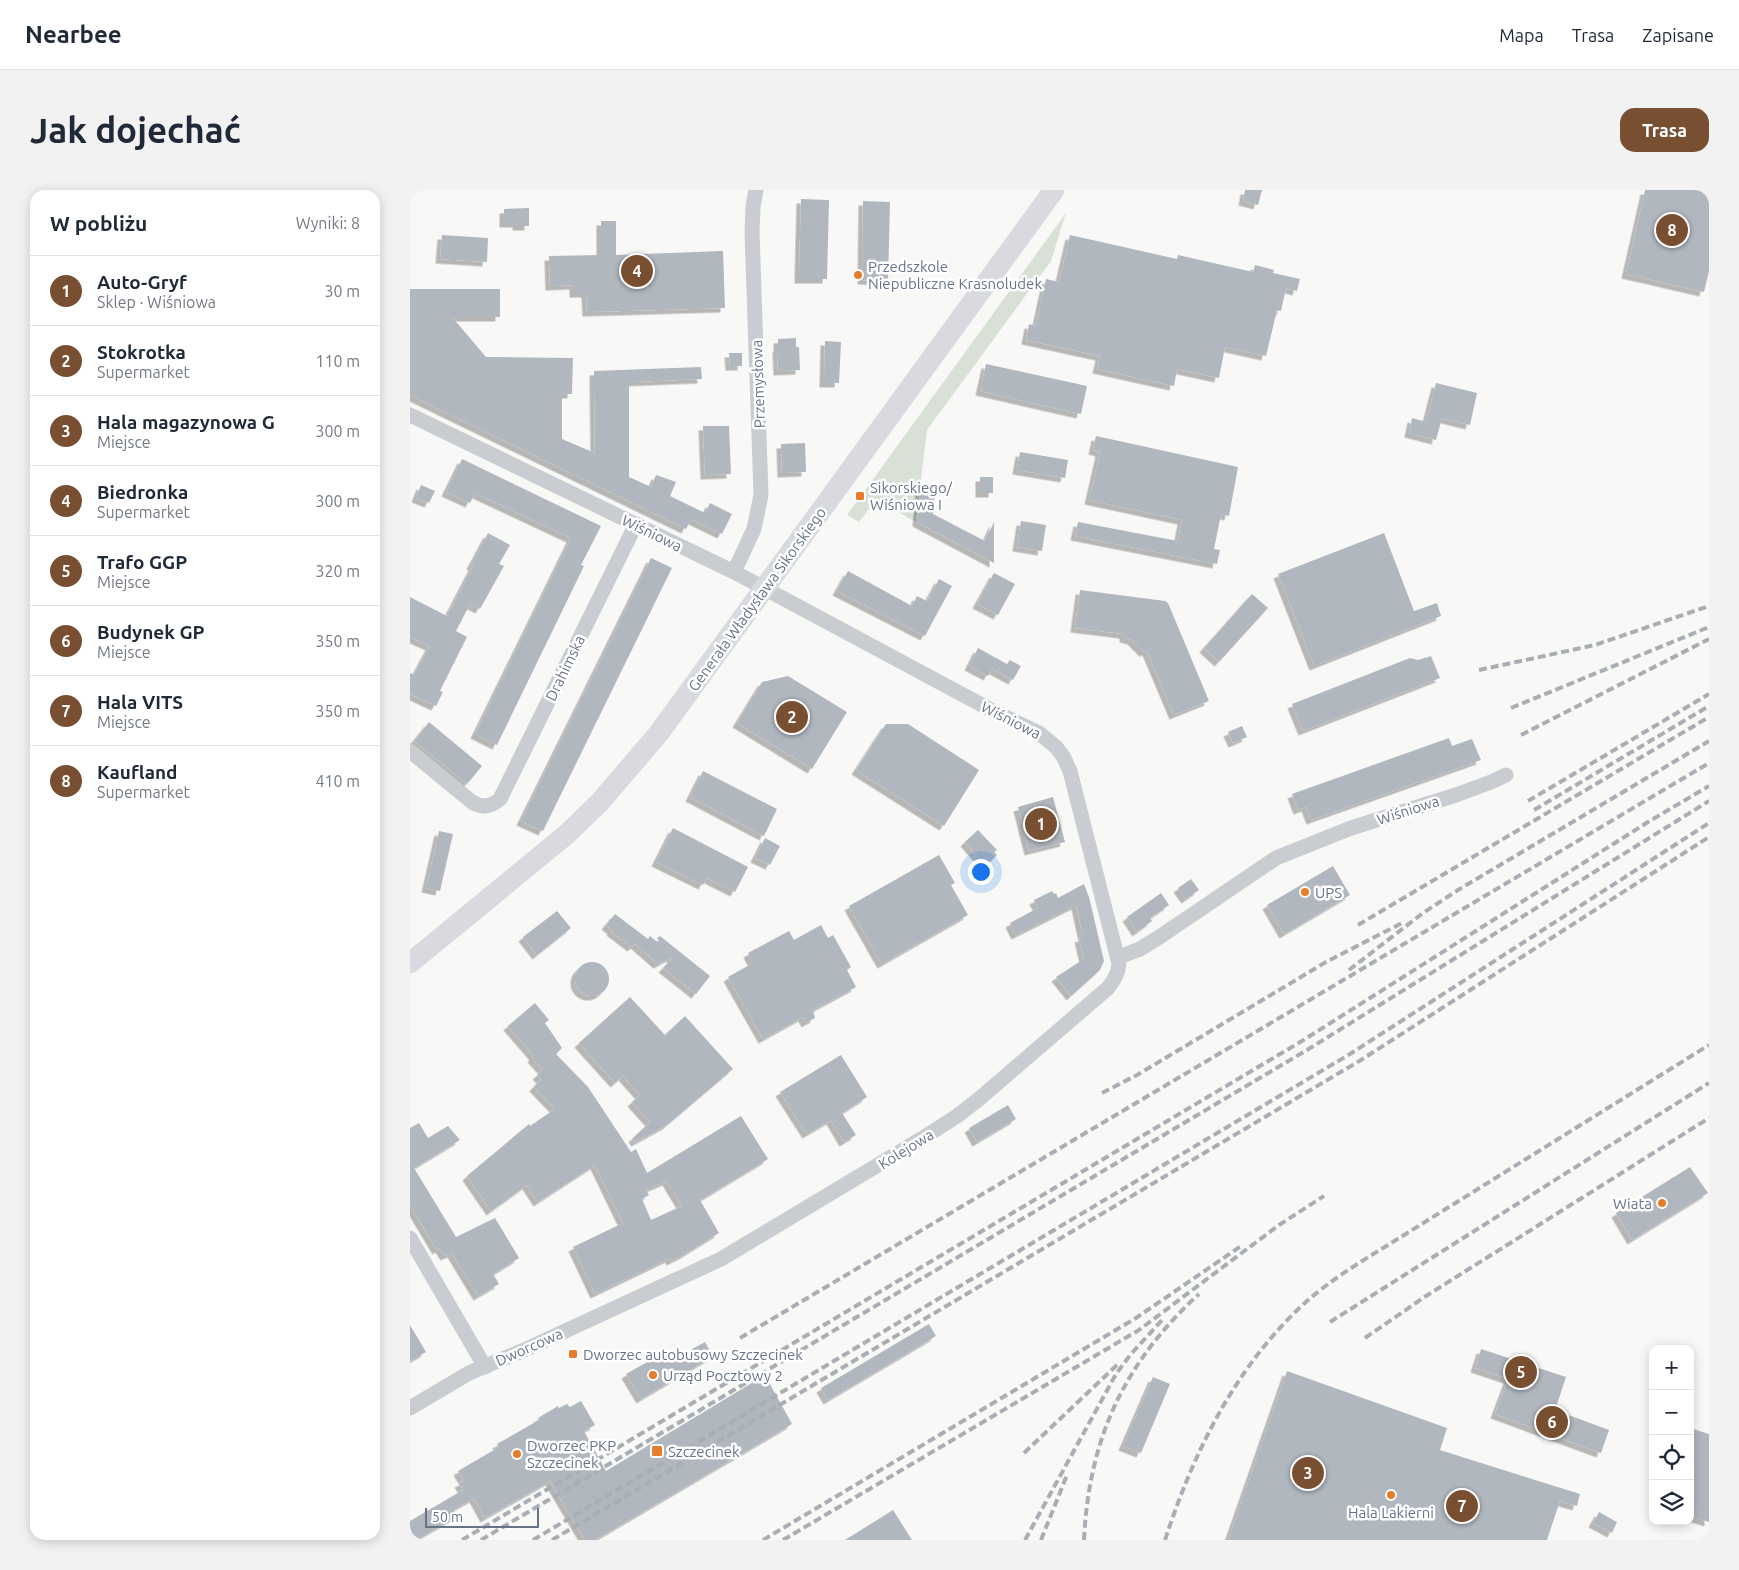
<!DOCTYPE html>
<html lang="pl">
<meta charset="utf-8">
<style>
:root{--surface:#fff;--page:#f2f2f3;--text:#1f2937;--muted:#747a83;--line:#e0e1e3;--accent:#794f31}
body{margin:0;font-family:Ubuntu,sans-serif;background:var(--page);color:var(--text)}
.controls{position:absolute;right:15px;bottom:15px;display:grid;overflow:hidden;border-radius:10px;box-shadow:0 2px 12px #0003}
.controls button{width:45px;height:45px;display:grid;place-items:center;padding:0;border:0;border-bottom:1px solid var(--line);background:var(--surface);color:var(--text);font:25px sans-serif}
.scale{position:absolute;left:15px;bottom:12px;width:114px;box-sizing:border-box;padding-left:5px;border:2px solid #677388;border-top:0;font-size:14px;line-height:18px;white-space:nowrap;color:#677388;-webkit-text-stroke:4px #fff;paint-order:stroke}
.you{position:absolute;left:570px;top:681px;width:18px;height:18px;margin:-12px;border:4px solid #fff;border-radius:50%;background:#1a73e8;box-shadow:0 0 0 8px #1a73e833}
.badge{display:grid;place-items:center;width:32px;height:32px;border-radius:50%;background:var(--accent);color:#fff;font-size:16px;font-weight:700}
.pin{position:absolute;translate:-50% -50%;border:2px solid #fff;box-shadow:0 1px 5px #0006}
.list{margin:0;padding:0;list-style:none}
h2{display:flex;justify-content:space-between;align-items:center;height:65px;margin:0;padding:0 20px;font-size:21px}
h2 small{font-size:16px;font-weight:400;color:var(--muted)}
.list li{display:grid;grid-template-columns:32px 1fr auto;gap:15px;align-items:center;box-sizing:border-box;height:70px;padding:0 20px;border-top:1px solid var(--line)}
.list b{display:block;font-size:19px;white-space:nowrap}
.list p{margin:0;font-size:16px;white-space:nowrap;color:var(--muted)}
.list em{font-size:16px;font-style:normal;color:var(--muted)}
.icon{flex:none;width:28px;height:28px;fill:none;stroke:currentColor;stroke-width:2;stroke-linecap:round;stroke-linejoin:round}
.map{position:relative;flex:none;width:1299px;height:1350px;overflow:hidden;border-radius:15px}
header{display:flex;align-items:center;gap:30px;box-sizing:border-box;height:70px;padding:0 25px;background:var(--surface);border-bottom:1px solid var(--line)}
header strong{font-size:24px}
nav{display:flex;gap:28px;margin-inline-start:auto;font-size:18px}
.intro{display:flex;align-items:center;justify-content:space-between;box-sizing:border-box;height:120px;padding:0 30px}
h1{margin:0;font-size:35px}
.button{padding:12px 22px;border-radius:15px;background:var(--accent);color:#fff;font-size:18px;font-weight:700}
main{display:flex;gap:30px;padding:0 30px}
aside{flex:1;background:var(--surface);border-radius:15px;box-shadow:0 2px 12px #0003}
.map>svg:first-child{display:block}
</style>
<header>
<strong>Nearbee</strong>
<nav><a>Mapa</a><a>Trasa</a><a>Zapisane</a></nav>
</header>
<div class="intro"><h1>Jak dojechać</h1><a class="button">Trasa</a></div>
<main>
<aside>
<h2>W pobliżu<small>Wyniki: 8</small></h2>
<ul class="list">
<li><span class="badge">1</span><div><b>Auto-Gryf</b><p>Sklep · Wiśniowa</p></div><em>30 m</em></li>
<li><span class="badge">2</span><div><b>Stokrotka</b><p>Supermarket</p></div><em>110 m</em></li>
<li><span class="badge">3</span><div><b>Hala magazynowa G</b><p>Miejsce</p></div><em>300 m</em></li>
<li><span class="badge">4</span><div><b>Biedronka</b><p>Supermarket</p></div><em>300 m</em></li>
<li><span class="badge">5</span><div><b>Trafo GGP</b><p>Miejsce</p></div><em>320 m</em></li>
<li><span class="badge">6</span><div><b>Budynek GP</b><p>Miejsce</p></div><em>350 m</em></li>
<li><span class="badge">7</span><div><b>Hala VITS</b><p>Miejsce</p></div><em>350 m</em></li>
<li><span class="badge">8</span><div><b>Kaufland</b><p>Supermarket</p></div><em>410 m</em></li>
</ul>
</aside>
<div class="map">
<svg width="1299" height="1350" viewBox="0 0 1299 1350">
<defs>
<filter id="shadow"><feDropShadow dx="-4.5" dy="4.5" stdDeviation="0" flood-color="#0004"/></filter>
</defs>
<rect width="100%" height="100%" fill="#f8f9f6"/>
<!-- green -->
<path fill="#d9e1d7" d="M656,23L641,71L517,240L506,332L466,310L449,332L437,325Z"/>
<!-- building -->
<g fill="#b1b7bf" fill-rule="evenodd" filter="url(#shadow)">
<path d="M835,0H852L848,15L833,11Z"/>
<path d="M1235,0H1299V81L1294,102L1216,84Z"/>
<path d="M391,9L419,10L417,89H389Z"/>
<path d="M453,11L480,12L478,91L452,90Z"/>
<path d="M119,18V36H107V33H94V19Z"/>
<path d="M191,31H206V65L313,61L315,118L177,122L176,103H164V95L140,96L139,66L191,65Z"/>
<path d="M32,45L78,48L77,72L30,69Z"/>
<path d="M660,45L767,69L768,65L843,82L845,75L864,80L863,83L890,89L887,101L876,98L871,121L867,120L856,166L815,157L809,188L767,179L764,196L687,179L690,166L616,150L619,134L626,136L636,89L649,92Z"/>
<path d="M0,99H90V127H42L76,167L163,168L162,204H152V249L185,263L184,181L291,177L292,189L219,192V287L241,297L246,285L266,292L260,306L295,323L300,313L322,324L312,344L281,329L276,339L0,205Z"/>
<path d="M386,148V157H389L390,180L368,181L367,158H368V149Z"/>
<path d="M415,151L431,152L429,193H414Z"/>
<path d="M319,163H332V176H320Z"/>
<path d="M576,174L677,196L671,224L570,201Z"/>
<path d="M1026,193L1067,203L1060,235L1032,228L1026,250L999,243L1002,228L1016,232Z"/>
<path d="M293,236H319L321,284L295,285Z"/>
<path d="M686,246L828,277L819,326L811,324L804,359L810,360L807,374L665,346L668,332L768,351L772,330L679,310L690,262L683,260Z"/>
<path d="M395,253L396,282L372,283L371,254Z"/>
<path d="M610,262L658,270L655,288L607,280Z"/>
<path d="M52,269L191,336L171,375L174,376L87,555L65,544L161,348L65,303L60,313L36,302Z"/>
<rect x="570" y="287" width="13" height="16"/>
<path d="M11,295L25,301L19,313L6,308Z"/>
<path d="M510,298L525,300L523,324L575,351L584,332V373L507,332Z"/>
<path d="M611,331L636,335L632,361L607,357Z"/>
<path d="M78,343L100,355L89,374L94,376L70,419L60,414L46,441L57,447L30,501L33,502L26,516L0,504V483L4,485L20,456L0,447V407L37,426L63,376L61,375Z"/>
<path d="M974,343L1004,421L1027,413L1031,426L904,476L868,384Z"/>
<path d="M241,368L262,378L133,641L111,631Z"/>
<path d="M438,381L502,416L507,406L517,411L529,389L542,396L515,446L427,401Z"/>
<path d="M584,383L605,394L588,425L567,414Z"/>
<path d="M670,400L755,411L758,413L799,511L764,525L737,461L734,462L722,450L714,448V444L665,438Z"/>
<path d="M842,404L858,418L809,472L794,458Z"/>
<path d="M568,458L597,474L600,470L611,476L603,490L582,479L578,486L559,476Z"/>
<path d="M1021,466L1030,488L893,541L882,514L1000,468L1008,470Z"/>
<path d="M378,486L437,522L402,579L327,533L352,492Z"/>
<path d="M19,532L72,576L57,594L4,551Z"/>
<path d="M476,534H498L569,580L534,636L446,580Z"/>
<path d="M832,536L837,547L823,553L818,542Z"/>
<path d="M1039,548L1042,556L1062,549L1071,570L901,630L896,617L888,620L882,604Z"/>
<path d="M293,581L367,619L354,646L280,607Z"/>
<path d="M643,607L655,652L619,661L608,617Z"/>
<path d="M263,638L338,677L325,702L297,688L293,695L246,672Z"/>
<path d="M568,640L587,660L584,662L587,665L576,676L555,652Z"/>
<path d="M29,641L43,644L30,701L16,698Z"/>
<path d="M355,648L370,656L360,675L345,668Z"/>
<path d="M529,665L545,693L541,695L558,725L472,774L439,716Z"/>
<path d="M923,676L940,705L874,744L857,715Z"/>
<path d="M781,689L789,700L776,709L768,698Z"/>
<path d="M674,694L679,707L694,771L690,780L661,806L646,787L674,769L669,748L673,747L666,715L606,745L600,733L628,718L624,710L642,701L644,704L646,703L648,708Z"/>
<path d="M751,703L759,715L740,728L742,731L727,742L717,727Z"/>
<path d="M147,721L161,738L127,765L113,747Z"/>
<path d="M205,724L238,749L240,746L247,752L249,750L247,748L250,746L300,786L286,804L253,778L262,769L261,767L248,774L225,754L222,757L201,741L202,740L196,735Z"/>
<path d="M411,735L418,748L423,745L441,777L437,780L446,797L403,820L405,828L396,833L393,827L353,849L318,787L343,773L338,763L379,741L384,750Z"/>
<circle cx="182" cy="789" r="17"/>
<path d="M220,807L255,845L275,826L323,879L257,935L226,952L223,948L240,932L222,912L230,905L213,886L205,893L169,853Z"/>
<path d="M125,813L139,830L135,833L152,858L146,864L178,897L221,962L226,959L237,983L331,926L358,969L290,1010L309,1043L275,1064L261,1071L260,1068L185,1104L163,1057L213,1033L185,975L128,1012L117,995L81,1021L57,986L119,934L120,936L145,919L124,897L131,889L127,885L133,880L122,868L124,866L98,836ZM257,991L272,1016L241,1030L232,1009L239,1005L236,1000Z"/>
<path d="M431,865L457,907L432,923L446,945L434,952L421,930L397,944L370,902Z"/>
<path d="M598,915L606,929L567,952L559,938Z"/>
<path d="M9,933L18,948L38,936L50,950L4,978L46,1047L85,1028L109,1068L83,1084L89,1094L68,1106L42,1063L35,1066L30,1058L27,1060L0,1015V938Z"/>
<path d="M1280,977L1298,1003L1222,1050L1206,1023Z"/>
<path d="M519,1134L526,1146L418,1210L411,1198Z"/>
<path d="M0,1135L16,1162L0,1171Z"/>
<path d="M295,1152L303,1166L231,1209L216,1184L255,1162L259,1170L274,1162L275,1163Z"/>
<path d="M1071,1159L1156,1187L1145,1220L1199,1240L1191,1263L1085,1224L1098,1189L1065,1178Z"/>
<path d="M877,1181L1037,1238L1030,1260L1170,1304L1167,1316L1150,1311L1137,1350H818Z"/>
<path d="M355,1185L382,1234L185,1350H175L140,1291L75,1328L64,1308L43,1320L47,1326L6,1350H0V1331L53,1300L49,1293L54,1291L48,1281L89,1257L87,1254L129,1230L128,1228L148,1216L149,1218L157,1214L160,1217L171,1211L185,1235L174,1241L196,1281Z"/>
<path d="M743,1187L760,1194L731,1263L713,1256Z"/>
<path d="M1280,1238L1299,1244V1332L1280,1326Z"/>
<path d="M483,1320L502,1350H435Z"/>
<path d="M1189,1322L1207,1332L1202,1343L1183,1333Z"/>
</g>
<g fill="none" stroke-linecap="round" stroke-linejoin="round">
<!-- street -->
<g stroke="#c9ccd0" stroke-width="15">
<path d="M0,225L324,382L583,521L629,543L646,557L653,566L660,581L709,774C708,784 704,790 698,798L569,909L547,926L513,948L311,1069L112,1161L59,1183L0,1218"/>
<path d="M324,382L344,339L351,305L342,42L343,16L346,0"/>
<path d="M0,561L62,612C72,618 81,617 90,609L226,334"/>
<path d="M709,767L730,759L748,748L866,668L941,638L1046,605L1081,592L1096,585"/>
<path d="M0,1048L75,1177"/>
</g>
<!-- secondary -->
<path stroke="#d8dae0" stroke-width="21" d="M0,773L157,644L190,612L249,543L644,0"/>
<!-- rail -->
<g stroke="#a9adb4" stroke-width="4" stroke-dasharray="8 4" stroke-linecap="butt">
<path d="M1069,480L1185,455L1299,416"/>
<path d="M1101,518L1299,437"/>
<path d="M1111,545L1299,449"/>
<path d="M1118,611L1299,504"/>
<path d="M1124,620L1299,516"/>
<path d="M948,735L1299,527"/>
<path d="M939,780L1013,723L1048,700L1299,551"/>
<path d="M692,903L727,885L916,772L992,733"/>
<path d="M920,1132L1299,893"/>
<path d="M330,1148L1299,573"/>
<path d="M955,1148L1016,1106L1299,928"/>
<path d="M614,1263L707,1175"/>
<path d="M52,1350L892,851L1238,632L1299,596"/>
<path d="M71,1350L897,860L1299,611"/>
<path d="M123,1350L940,864L1299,633"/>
<path d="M142,1350L951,870L1299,647"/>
<path d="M353,1350L726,1128L831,1056"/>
<path d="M373,1350L729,1140L869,1035L914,1006"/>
<path d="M615,1350L706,1184L721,1164L754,1128"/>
<path d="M631,1350L657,1285"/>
<path d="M674,1350C679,1248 714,1173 789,1104"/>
<path d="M755,1350C784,1261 826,1175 897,1111C921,1090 950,1072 978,1055L1299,855"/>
</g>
</g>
<!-- markers -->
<g fill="#e67d2a" stroke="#fff" stroke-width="2">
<circle cx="448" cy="85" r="5"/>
<rect x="445" y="301" width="10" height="10" rx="2.5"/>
<circle cx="895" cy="702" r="5"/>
<circle cx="1252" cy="1013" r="5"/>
<rect x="158" y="1159" width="10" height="10" rx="2.5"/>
<circle cx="243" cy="1185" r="5"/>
<rect x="241" y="1255" width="12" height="12" rx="2.5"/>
<circle cx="107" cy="1264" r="5"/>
<circle cx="981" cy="1305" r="5"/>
</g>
<g text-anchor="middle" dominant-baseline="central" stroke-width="5" stroke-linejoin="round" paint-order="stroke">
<!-- poi labels -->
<g font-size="15" fill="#677388" stroke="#fff" text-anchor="start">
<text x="458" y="76">Przedszkole<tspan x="458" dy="17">Niepubliczne Krasnoludek</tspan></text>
<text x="460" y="297">Sikorskiego/<tspan x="460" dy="17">Wiśniowa I</tspan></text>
<text x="905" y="702">UPS</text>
<text x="1242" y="1013" text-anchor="end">Wiata</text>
<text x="173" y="1164">Dworzec autobusowy Szczecinek</text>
<text x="253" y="1185">Urząd Pocztowy 2</text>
<text x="117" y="1255">Dworzec PKP<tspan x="117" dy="17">Szczecinek</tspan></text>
<text x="258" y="1261">Szczecinek</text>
<text x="981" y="1322" text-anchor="middle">Hala Lakierni</text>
</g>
<!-- street labels -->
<g font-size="15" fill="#677388" stroke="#fff">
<text transform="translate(348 194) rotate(-92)">Przemysłowa</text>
<text transform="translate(242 343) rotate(26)">Wiśniowa</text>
<text transform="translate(347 409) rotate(-54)">Generała Władysława Sikorskiego</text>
<text transform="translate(155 478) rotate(-64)">Drahimska</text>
<text transform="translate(601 530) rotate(27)">Wiśniowa</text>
<text transform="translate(998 620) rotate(-18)">Wiśniowa</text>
<text transform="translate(496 959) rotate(-32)">Kolejowa</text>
<text transform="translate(119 1157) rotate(-24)">Dworcowa</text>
</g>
</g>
</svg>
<div class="controls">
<button>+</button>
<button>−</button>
<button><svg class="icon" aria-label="locate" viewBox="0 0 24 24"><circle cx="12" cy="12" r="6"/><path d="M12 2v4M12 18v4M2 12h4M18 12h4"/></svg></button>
<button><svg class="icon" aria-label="layers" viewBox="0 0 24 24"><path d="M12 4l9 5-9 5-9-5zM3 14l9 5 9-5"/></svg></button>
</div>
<div class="scale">50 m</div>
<div class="you"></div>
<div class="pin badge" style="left:631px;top:634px">1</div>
<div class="pin badge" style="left:382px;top:527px">2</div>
<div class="pin badge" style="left:898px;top:1283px">3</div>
<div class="pin badge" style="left:227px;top:81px">4</div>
<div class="pin badge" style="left:1111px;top:1182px">5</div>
<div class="pin badge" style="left:1142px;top:1232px">6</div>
<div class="pin badge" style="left:1052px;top:1316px">7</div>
<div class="pin badge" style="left:1262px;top:40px">8</div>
</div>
</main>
